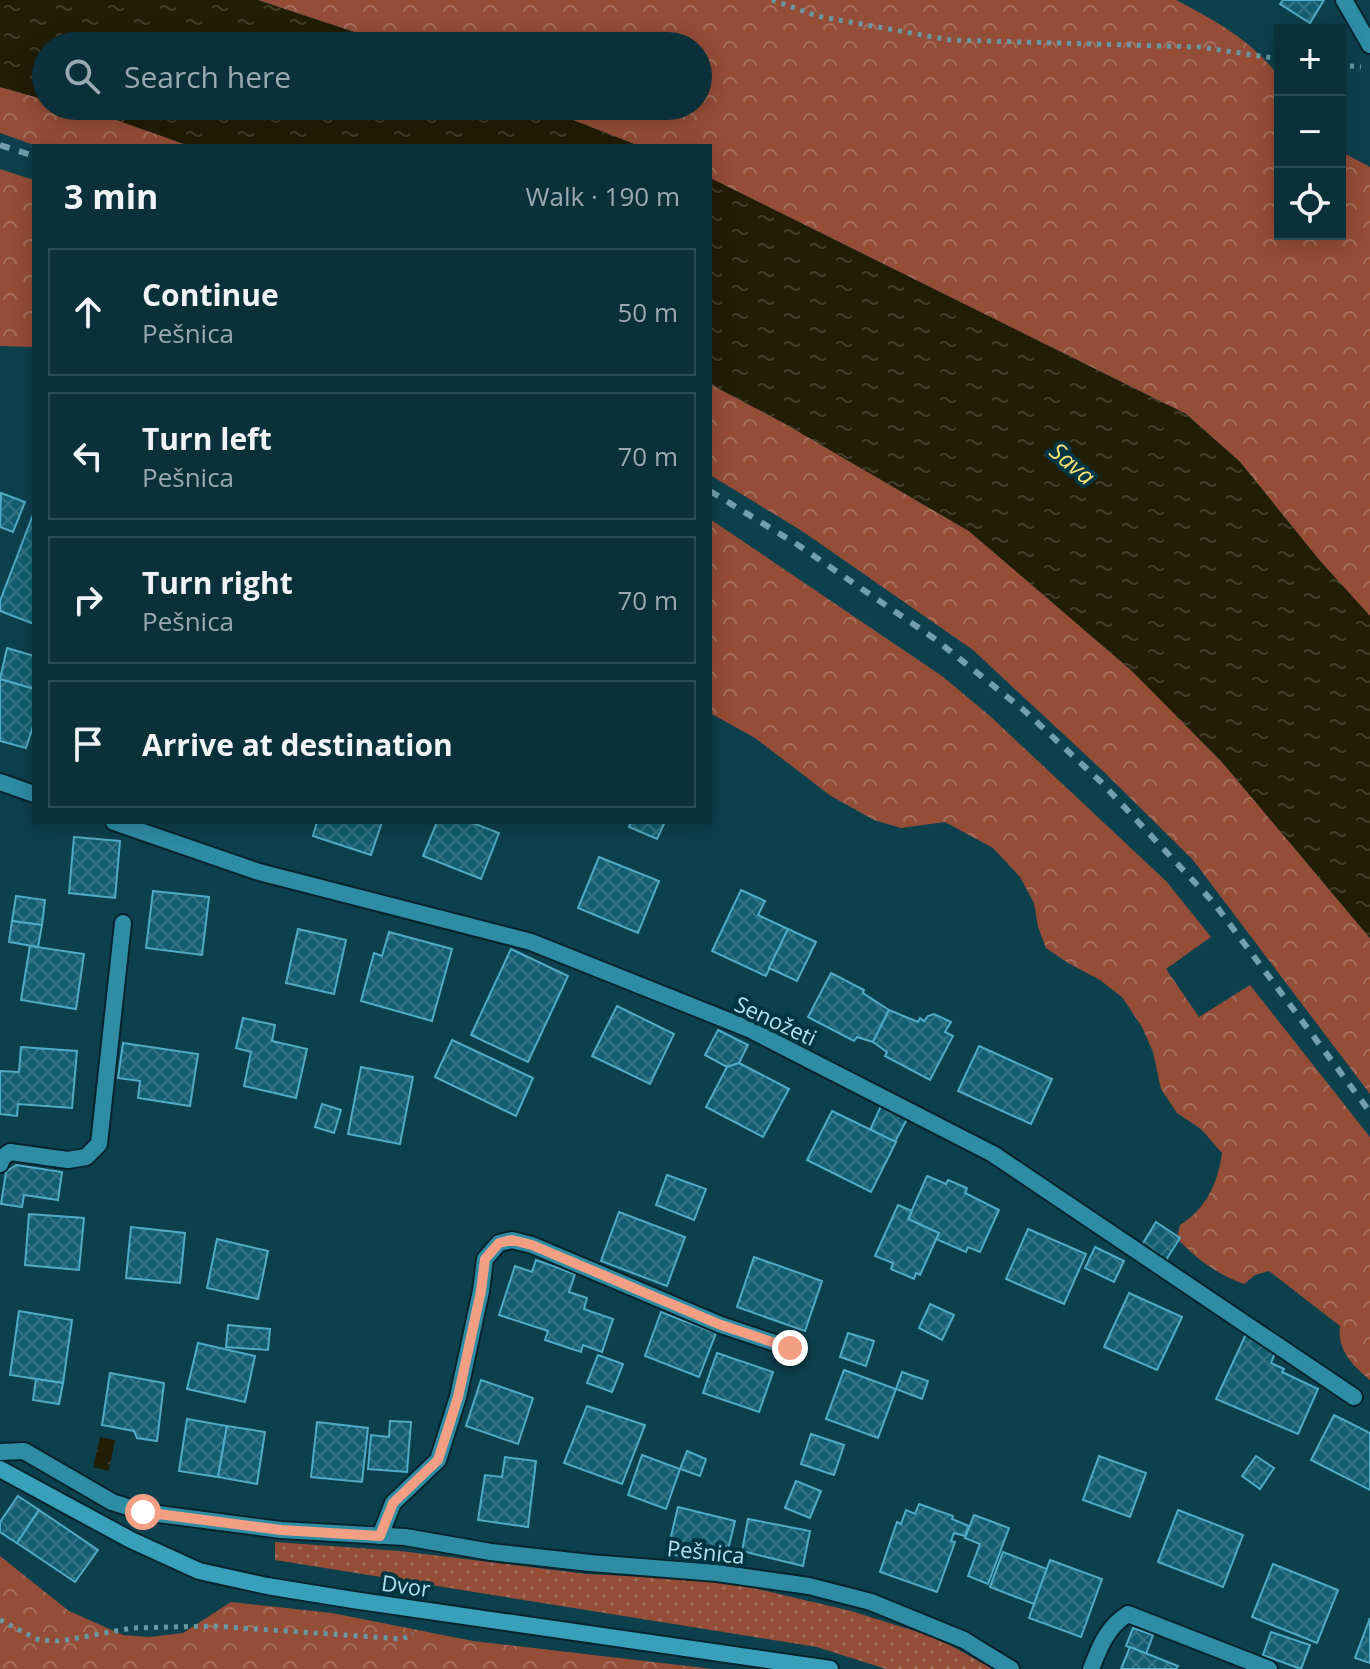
<!DOCTYPE html>
<meta charset="utf-8">
<style>
:root{--surface:#0a303a;--page:#183c45;--text:#f1f3f6;--muted:#99a9af;--line:#2a4b54}
body{margin:0;font-family:"Open Sans",sans-serif;background:var(--page);color:var(--text)}
.controls{position:absolute;right:24px;top:24px;display:grid;overflow:hidden;border-radius:0px;box-shadow:0 4px 20px #0003}
.controls button{width:72px;height:72px;display:grid;place-items:center;padding:0;border:0;border-bottom:2px solid var(--line);background:var(--surface);color:var(--text);font:40px sans-serif}
.stop{position:absolute;width:24px;height:24px;margin:-18px;border:6px solid #f39f84;border-radius:50%;background:#fff}
.stop.end{background:#f39f84;border-color:#fff;box-shadow:0 2px 8px #0008}
.list{margin:0;padding:0;list-style:none}
h2{display:flex;justify-content:space-between;align-items:center;height:104px;margin:0;padding:0 32px;font-size:34px}
h2 small{font-size:26px;font-weight:400;color:var(--muted)}
.list li{display:grid;grid-template-columns:52px 1fr auto;gap:24px;align-items:center;box-sizing:border-box;height:128px;margin:0 16px 16px;padding:0 16px;border:2px solid var(--line);border-radius:0px}
.list b{display:block;font-size:30px;white-space:nowrap}
.list p{margin:0;font-size:26px;white-space:nowrap;color:var(--muted)}
.list em{font-size:26px;font-style:normal;color:var(--muted)}
.icon{flex:none;width:44px;height:44px;fill:none;stroke:currentColor;stroke-width:2;stroke-linecap:round;stroke-linejoin:round}
.map{position:relative;flex:none;width:1370px;height:1669px;overflow:hidden}
.search{position:absolute;background:var(--surface);box-shadow:0 4px 20px #0003;left:32px;top:32px;width:680px;height:88px;display:flex;align-items:center;gap:20px;box-sizing:border-box;padding:0 28px;border-radius:44px;color:var(--muted);font-size:30px}
.panel{position:absolute;background:var(--surface);box-shadow:0 4px 20px #0003;left:32px;top:144px;width:680px;height:680px;border-radius:0px}
.map>svg:first-child{display:block}
</style>
<div class="map">
<svg width="1370" height="1669" viewBox="0 0 1370 1669">
<defs>
<pattern id="grass-dots" width="8" height="8" patternUnits="userSpaceOnUse" patternTransform="scale(2)"><rect width="8" height="8" fill="#944d36"/><path d="M2 2h.1M6 6h.1" fill="none" stroke="#a56f5d" stroke-width="1.8" stroke-linecap="round"/></pattern>
<pattern id="forest-crowns" width="20" height="18" patternUnits="userSpaceOnUse" patternTransform="scale(2)"><rect width="20" height="18" fill="#944d36"/><path d="M2 6a3 3 0 1 1 6 0M12 15a3 3 0 1 1 6 0" fill="none" stroke="#a56f5d"/></pattern>
<pattern id="water-ripples" width="26" height="14" patternUnits="userSpaceOnUse" patternTransform="scale(2)"><rect width="26" height="14" fill="#221d05"/><path d="M2 4q2-2 4 0t4 0M15 11q2-2 4 0t4 0" fill="none" stroke="#403e2a"/></pattern>
<pattern id="building-cross-hatch" width="8" height="8" patternUnits="userSpaceOnUse" patternTransform="scale(2)"><rect width="8" height="8" fill="#135e70"/><path d="M0 0l8 8M0 8l8-8" fill="none" stroke="#337585"/></pattern>
</defs>
<rect width="100%" height="100%" fill="#0d404d"/>
<!-- grass -->
<path fill="url(#grass-dots)" d="M275,1542L400,1551L586,1574L719,1580L851,1611L937,1638L993,1669H886L817,1647L275,1560Z"/>
<!-- forest -->
<g fill="url(#forest-crowns)">
<path d="M258,0H1176C1216,21 1253,41 1280,78V234H1340V151L1370,167V616L1320,561L1240,462L1186,414L710,178V146H639L537,106H698V46H396Z"/>
<path d="M0,87L46,100V106C95,106 144,130 190,146H37L0,133Z"/>
<path d="M0,169L34,180V347L0,346Z"/>
<path d="M710,384L782,422L969,531L1131,670L1222,762L1370,938V1094L1193,860L1103,771L973,650L802,531L710,475Z"/>
<path d="M710,519L942,676L990,716L1166,881L1211,937L1166,969L1199,1017L1250,985L1370,1137V1380C1352,1365 1337,1350 1340,1326L1269,1271L1255,1275L1244,1284C1218,1275 1196,1259 1177,1238L1180,1225C1206,1209 1218,1183 1222,1153L1201,1129L1177,1113L1161,1089L1153,1052L1142,1027L1122,997L1100,980L1068,963L1046,948L1038,927L1034,903L1020,877L993,848L945,822L901,828L874,820L831,796L755,738L710,713Z"/>
<path d="M0,1556L69,1611L123,1635L149,1637L183,1633L231,1602L332,1613L473,1641L713,1669H0Z"/>
</g>
<!-- water -->
<g fill="url(#water-ripples)">
<path d="M0,0H257L396,46H46V100L0,87Z"/>
<path d="M68,106H537L639,146H190L113,119Z"/>
<path d="M710,178L1186,414L1240,462L1320,561L1370,616V938L1222,762L1131,670L969,531L782,422L710,384Z"/>
<path d="M100,1437L115,1440L109,1471L93,1467Z"/>
</g>
<!-- building -->
<g fill="url(#building-cross-hatch)" stroke="#51abc4" stroke-width="2">
<path d="M1283,0H1324L1310,23L1280,4Z"/>
<path d="M1,493L25,502L13,532L0,527Z"/>
<path d="M34,512V624L0,611V601Z"/>
<path d="M7,648L34,656V689L0,679Z"/>
<path d="M0,679L34,689V723L26,748L0,741Z"/>
<path d="M317,822H382L371,855L313,836Z"/>
<path d="M437,822H470L499,833L481,879L423,856Z"/>
<path d="M631,822H665L657,839L629,827Z"/>
<path d="M74,837L120,841L115,898L69,893Z"/>
<path d="M599,857L659,881L638,933L578,908Z"/>
<path d="M741,890L765,901L758,915L788,929L766,976L712,951Z"/>
<path d="M153,891L209,897L202,955L146,948Z"/>
<path d="M16,896L45,900L42,925L12,921Z"/>
<path d="M12,921L42,925L38,947L9,942Z"/>
<path d="M298,929L346,940L334,994L286,983Z"/>
<path d="M788,929L816,942L797,981L769,968Z"/>
<path d="M389,932L452,949L432,1021L361,1001L374,953L382,956Z"/>
<path d="M30,946L84,954L76,1009L21,1000Z"/>
<path d="M511,949L568,976L528,1062L471,1035Z"/>
<path d="M831,973L864,990L863,993L889,1010L873,1042L857,1037L854,1041L808,1017Z"/>
<path d="M617,1006L674,1034L650,1084L592,1056Z"/>
<path d="M889,1010L918,1022L920,1018L924,1021L928,1016L934,1014L951,1022L945,1032L953,1036L930,1080L885,1056L887,1052L873,1042Z"/>
<path d="M243,1018L275,1025L272,1041L307,1049L296,1098L244,1086L251,1052L236,1048Z"/>
<path d="M718,1030L748,1045L739,1063L727,1067L705,1055Z"/>
<path d="M452,1040L533,1078L516,1116L435,1077Z"/>
<path d="M123,1043L198,1054L190,1106L138,1098L140,1081L118,1078Z"/>
<path d="M979,1046L1052,1079L1031,1124L958,1091Z"/>
<path d="M21,1047L77,1051L72,1108L18,1104L17,1116L0,1114V1071L19,1072Z"/>
<path d="M739,1063L789,1089L763,1137L706,1107L727,1067Z"/>
<path d="M361,1067L413,1077L400,1144L348,1134Z"/>
<path d="M322,1104L341,1110L334,1133L315,1127Z"/>
<path d="M881,1106L907,1119L895,1142L870,1130Z"/>
<path d="M832,1111L896,1142L871,1192L807,1160Z"/>
<path d="M16,1165L62,1172L58,1200L24,1195L22,1207L1,1204L6,1172Z"/>
<path d="M667,1175L706,1189L694,1220L656,1205Z"/>
<path d="M927,1176L946,1184L948,1180L967,1188L965,1193L999,1210L980,1252L968,1247L966,1252L936,1239L939,1233L908,1219Z"/>
<path d="M898,1205L912,1211L908,1219L939,1233L920,1275L916,1273L914,1279L891,1269L893,1263L875,1256Z"/>
<path d="M619,1212L685,1237L667,1286L601,1261Z"/>
<path d="M29,1214L84,1218L79,1270L25,1265Z"/>
<path d="M1156,1222L1180,1238L1166,1260L1142,1245Z"/>
<path d="M131,1227L185,1233L180,1283L126,1278Z"/>
<path d="M1028,1229L1086,1254L1064,1304L1006,1279Z"/>
<path d="M217,1239L268,1251L258,1299L207,1288Z"/>
<path d="M1095,1247L1124,1261L1114,1282L1085,1268Z"/>
<path d="M754,1257L822,1281L805,1331L737,1307Z"/>
<path d="M536,1260L575,1274L569,1292L587,1298L584,1309L613,1319L602,1352L583,1345L581,1352L545,1340L548,1331L499,1315L515,1266L532,1272Z"/>
<path d="M1129,1293L1182,1317L1157,1370L1104,1347Z"/>
<path d="M930,1304L954,1315L942,1340L919,1328Z"/>
<path d="M19,1311L72,1320L63,1383L10,1375Z"/>
<path d="M661,1312L716,1333L699,1377L645,1356Z"/>
<path d="M228,1325L270,1329L268,1350L226,1347Z"/>
<path d="M848,1333L874,1341L866,1366L840,1357Z"/>
<path d="M1246,1334L1277,1348L1271,1363L1284,1369L1282,1372L1318,1389L1298,1434L1216,1399Z"/>
<path d="M198,1343L255,1356L245,1402L187,1389Z"/>
<path d="M717,1353L773,1372L759,1412L703,1393Z"/>
<path d="M598,1355L623,1364L612,1392L587,1383Z"/>
<path d="M844,1370L896,1389L878,1438L826,1419Z"/>
<path d="M902,1372L928,1381L922,1399L896,1389Z"/>
<path d="M110,1373L164,1383L157,1441L137,1438L134,1431L102,1425Z"/>
<path d="M36,1379L63,1383L59,1404L33,1400Z"/>
<path d="M481,1380L533,1398L518,1444L466,1426Z"/>
<path d="M587,1406L645,1425L622,1484L564,1463Z"/>
<path d="M1334,1415L1370,1433V1490L1311,1460Z"/>
<path d="M187,1419L227,1426L218,1477L179,1471Z"/>
<path d="M390,1421L411,1422L407,1472L368,1469L371,1435L389,1437Z"/>
<path d="M317,1422L368,1428L362,1482L311,1477Z"/>
<path d="M227,1426L265,1432L257,1484L218,1477Z"/>
<path d="M811,1434L844,1445L834,1475L801,1464Z"/>
<path d="M687,1451L706,1459L700,1476L680,1469Z"/>
<path d="M642,1455L680,1469L666,1509L628,1495Z"/>
<path d="M1099,1456L1146,1473L1130,1517L1083,1500Z"/>
<path d="M1256,1456L1274,1468L1260,1489L1242,1476Z"/>
<path d="M505,1457L536,1461L528,1527L478,1520L485,1475L502,1477Z"/>
<path d="M796,1481L821,1491L810,1518L785,1508Z"/>
<path d="M18,1496L39,1510L17,1543L0,1532V1522Z"/>
<path d="M919,1504L953,1516L952,1519L969,1526L965,1536L954,1533L951,1541L955,1542L937,1592L880,1572L897,1522L901,1524L906,1510L915,1514Z"/>
<path d="M678,1507L735,1521L724,1566L667,1553Z"/>
<path d="M39,1510L98,1550L75,1582L17,1543Z"/>
<path d="M1178,1510L1243,1535L1223,1587L1158,1562Z"/>
<path d="M974,1515L1009,1528L988,1584L968,1576L980,1544L965,1538Z"/>
<path d="M748,1519L810,1531L803,1566L742,1551Z"/>
<path d="M1003,1552L1047,1569L1034,1604L990,1587Z"/>
<path d="M1050,1560L1102,1579L1081,1637L1029,1618Z"/>
<path d="M1273,1564L1338,1590L1317,1643L1252,1617Z"/>
<path d="M1370,1618V1663L1355,1658Z"/>
<path d="M1133,1628L1153,1635L1146,1654L1126,1646Z"/>
<path d="M1271,1632L1310,1645L1301,1669L1263,1655Z"/>
<path d="M1130,1647L1178,1666L1176,1669H1121Z"/>
</g>
<g fill="none" stroke-linecap="round" stroke-linejoin="round">
<!-- lane casing -->
<g stroke="#07242c" stroke-width="20">
<path id="lane" d="M1344,0L1370,45"/>
</g>
<!-- street casing -->
<g stroke="#07242c" stroke-width="20">
<g id="street">
<path d="M0,782L34,794"/>
<path d="M114,822L259,872L531,942L749,1029L993,1154L1354,1397"/>
<path d="M0,1164L3,1157L10,1152L68,1160L86,1157L99,1144L123,923"/>
<path d="M0,1452L24,1451L112,1502L143,1512L281,1530L405,1537L491,1552L590,1563L717,1573L809,1586L871,1602L964,1640L1011,1669"/>
<path d="M380,1536L393,1503L438,1460L458,1397L481,1291L485,1259L499,1243L512,1240L532,1245L721,1325L790,1348"/>
<path d="M1091,1669C1100,1646 1107,1627 1128,1614L1269,1669"/>
</g>
</g>
<!-- secondary casing -->
<g stroke="#07242c" stroke-width="20">
<path id="secondary" d="M0,1469L131,1540L199,1571L267,1586L353,1600L830,1669"/>
</g>
<!-- path -->
<g stroke="#6997a4" stroke-width="5" stroke-dasharray="4 6" stroke-linecap="butt">
<path d="M772,0L817,16L950,40L1200,47L1280,59"/>
<path d="M1340,65L1361,67"/>
<path d="M0,1620L39,1640L61,1641L132,1628L213,1626L402,1639L413,1634"/>
</g>
<!-- lane -->
<use href="#lane" stroke="#2e8ca5" stroke-width="16"/>
<!-- street -->
<use href="#street" stroke="#2e8ca5" stroke-width="16"/>
<!-- secondary -->
<use href="#secondary" stroke="#39a0bb" stroke-width="16"/>
<!-- rail -->
<g stroke="#729fac" stroke-width="6" stroke-dasharray="10 10" stroke-linecap="butt">
<path d="M0,145L34,156"/>
<path d="M710,491L798,545L935,639L1026,712L1101,782L1214,903L1370,1112"/>
</g>
</g>
<g fill="none" stroke-linecap="round" stroke-linejoin="round">
<!-- route -->
<path stroke="#f39f84" stroke-width="10" d="M143,1512L281,1530L380,1536L393,1503L438,1460L458,1397L481,1291L485,1259L499,1243L512,1240L532,1245L721,1325L790,1348"/>
</g>
<g text-anchor="middle" dominant-baseline="central" stroke-width="8" stroke-linejoin="round" paint-order="stroke">
<!-- street labels -->
<g font-size="22" fill="#b7e0ed" stroke="#003542">
<text transform="translate(776 1020) rotate(25)">Senožeti</text>
<text transform="translate(706 1551) rotate(6)">Pešnica</text>
<text transform="translate(406 1585) rotate(8)">Dvor</text>
</g>
<!-- water labels -->
<g font-size="24" font-style="italic" fill="#f6e174" stroke="#003542">
<text transform="translate(1073 463) rotate(40)">Sava</text>
</g>
</g>
</svg>
<div class="controls">
<button>+</button>
<button>−</button>
<button><svg class="icon" aria-label="locate" viewBox="0 0 24 24"><circle cx="12" cy="12" r="6"/><path d="M12 2v4M12 18v4M2 12h4M18 12h4"/></svg></button>
</div>
<div class="stop" style="left:143px;top:1512px"></div>
<div class="stop end" style="left:790px;top:1348px"></div>
<div class="search"><svg class="icon" aria-label="search" viewBox="0 0 24 24"><circle cx="10" cy="10" r="6"/><path d="M15 15l6 6"/></svg>Search here</div>
<section class="panel">
<h2>3 min<small>Walk · 190 m</small></h2>
<ul class="list">
<li><svg class="icon" aria-label="ahead" viewBox="0 0 24 24"><path d="M12 20V5M6 11l6-6 6 6"/></svg><div><b>Continue</b><p>Pešnica</p></div><em>50 m</em></li>
<li><svg class="icon" aria-label="left" viewBox="0 0 24 24"><path d="M17 20v-9H6M10 6l-5 5 5 5"/></svg><div><b>Turn left</b><p>Pešnica</p></div><em>70 m</em></li>
<li><svg class="icon" aria-label="right" viewBox="0 0 24 24"><path d="M7 20v-9h11M14 6l5 5-5 5"/></svg><div><b>Turn right</b><p>Pešnica</p></div><em>70 m</em></li>
<li><svg class="icon" aria-label="arrive" viewBox="0 0 24 24"><path d="M6 21V4h12l-3 4 3 4H6"/></svg><div><b>Arrive at destination</b></div></li>
</ul>
</section>
</div>
